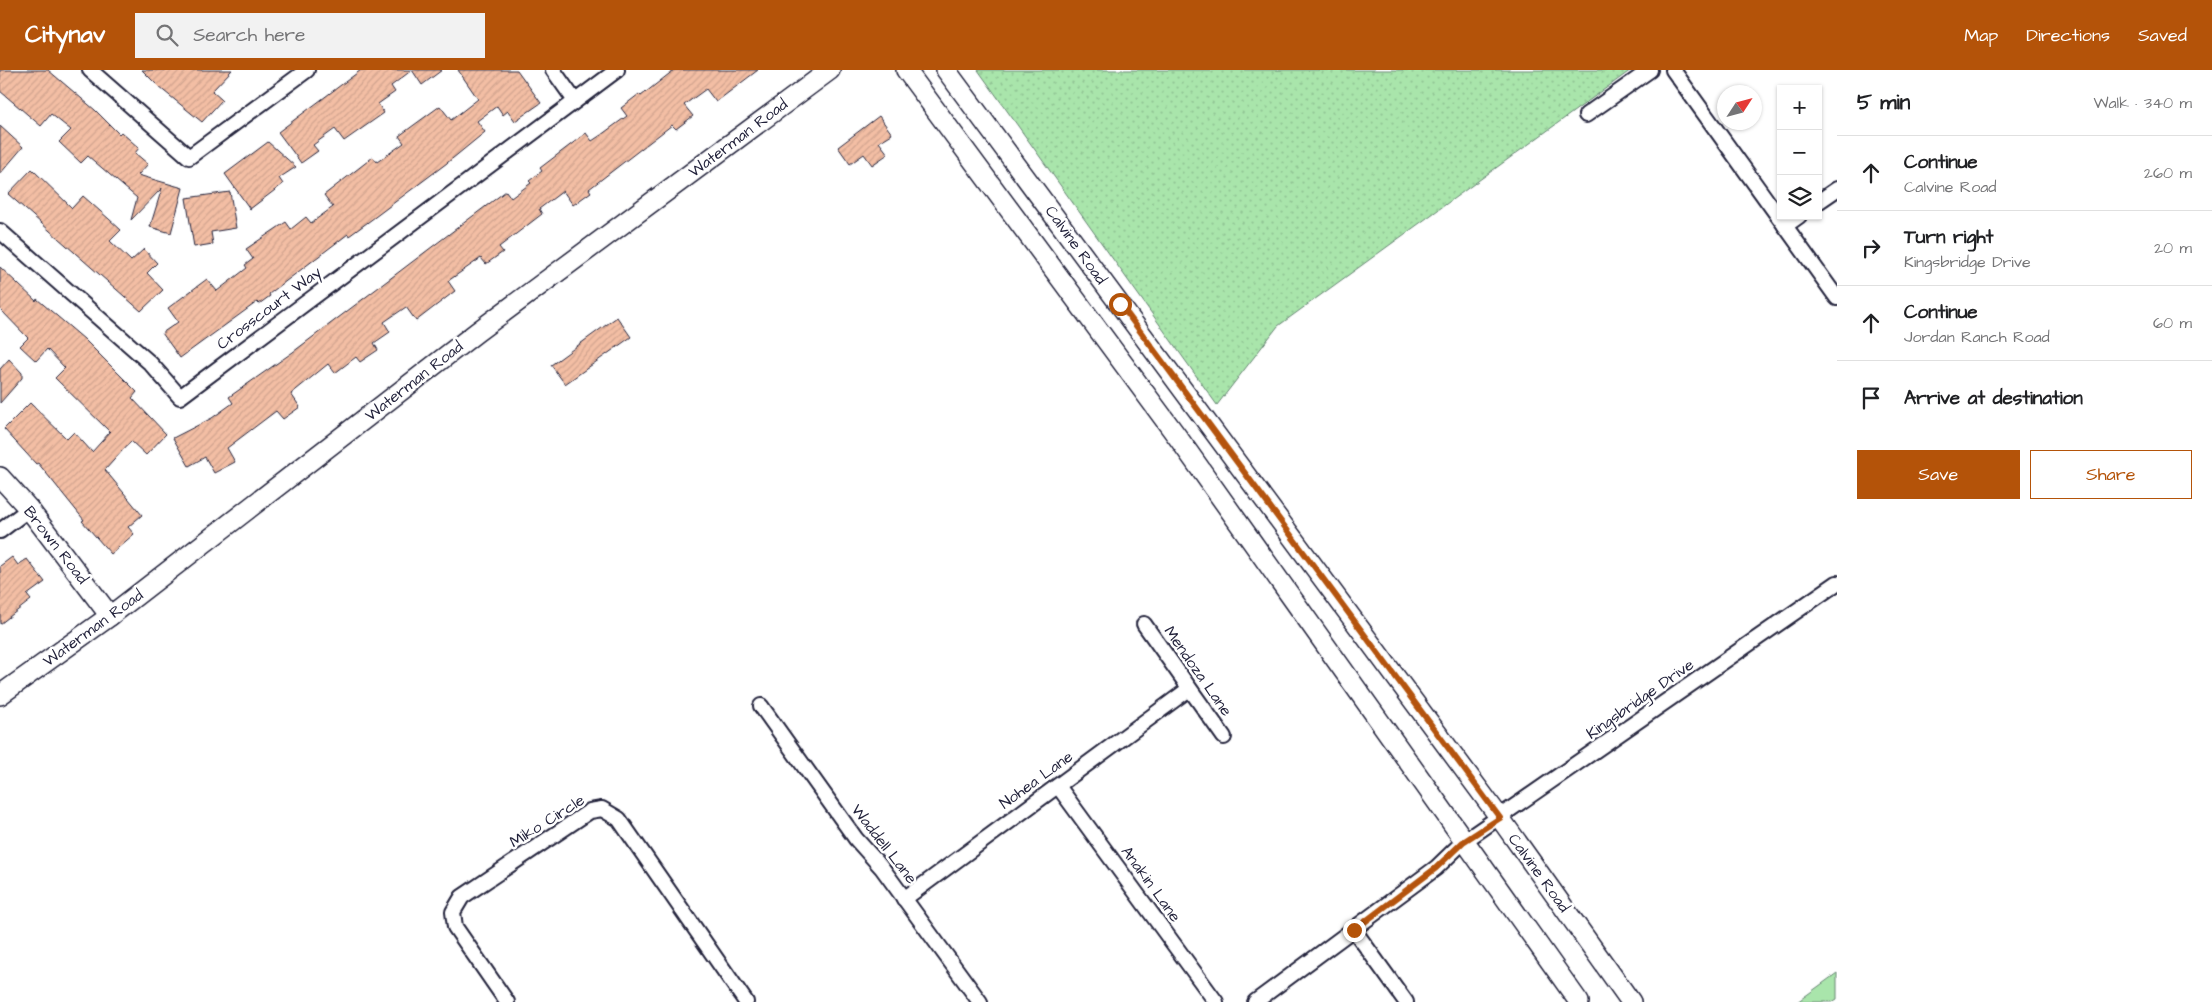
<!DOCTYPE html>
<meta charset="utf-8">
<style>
:root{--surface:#fff;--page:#f2f2f2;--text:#202124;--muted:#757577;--line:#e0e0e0;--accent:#b45309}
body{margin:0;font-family:"Architects Daughter",sans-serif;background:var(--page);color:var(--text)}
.controls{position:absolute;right:15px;top:15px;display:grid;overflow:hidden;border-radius:0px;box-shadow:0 1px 4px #0004}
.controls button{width:45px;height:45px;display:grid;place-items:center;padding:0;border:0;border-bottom:1px solid var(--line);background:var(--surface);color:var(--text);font:25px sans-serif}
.compass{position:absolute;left:1717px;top:15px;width:45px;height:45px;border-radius:50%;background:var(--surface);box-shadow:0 1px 4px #0004;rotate:54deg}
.stop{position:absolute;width:15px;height:15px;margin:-11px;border:4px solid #b45309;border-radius:50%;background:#fff}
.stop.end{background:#b45309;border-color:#fff;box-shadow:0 1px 5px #0008}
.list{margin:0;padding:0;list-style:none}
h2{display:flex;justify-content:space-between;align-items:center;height:65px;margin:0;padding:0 20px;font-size:21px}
h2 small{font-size:16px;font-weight:400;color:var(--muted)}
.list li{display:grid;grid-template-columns:32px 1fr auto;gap:15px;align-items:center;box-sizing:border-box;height:75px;padding:0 20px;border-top:1px solid var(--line)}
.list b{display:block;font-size:19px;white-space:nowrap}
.list p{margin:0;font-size:16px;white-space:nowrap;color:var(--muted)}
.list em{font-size:16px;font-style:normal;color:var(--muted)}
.actions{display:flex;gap:10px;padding:15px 20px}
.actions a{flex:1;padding:11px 0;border:1px solid var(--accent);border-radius:0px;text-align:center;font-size:18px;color:var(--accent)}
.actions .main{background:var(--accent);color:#fff}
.icon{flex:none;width:28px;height:28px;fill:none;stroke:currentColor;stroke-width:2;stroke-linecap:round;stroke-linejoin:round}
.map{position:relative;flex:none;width:1837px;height:932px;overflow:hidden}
header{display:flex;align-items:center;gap:30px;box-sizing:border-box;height:70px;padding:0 25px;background:var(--accent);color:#fff}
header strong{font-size:24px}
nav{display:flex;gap:28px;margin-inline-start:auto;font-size:18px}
.search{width:350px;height:45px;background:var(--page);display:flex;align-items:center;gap:12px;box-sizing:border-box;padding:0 18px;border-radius:0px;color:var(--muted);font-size:19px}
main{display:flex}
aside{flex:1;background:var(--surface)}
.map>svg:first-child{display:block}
</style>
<header>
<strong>Citynav</strong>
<div class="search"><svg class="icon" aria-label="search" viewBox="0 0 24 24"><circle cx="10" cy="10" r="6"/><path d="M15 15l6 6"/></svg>Search here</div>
<nav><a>Map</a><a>Directions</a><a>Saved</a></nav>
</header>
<main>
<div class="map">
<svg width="1837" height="932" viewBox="0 0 1837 932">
<defs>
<pattern id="grass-dots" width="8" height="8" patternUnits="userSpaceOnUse" patternTransform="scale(1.25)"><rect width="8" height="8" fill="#a9e5ab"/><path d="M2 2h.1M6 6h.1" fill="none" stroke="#91c494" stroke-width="1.8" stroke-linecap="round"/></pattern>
<pattern id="building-hatch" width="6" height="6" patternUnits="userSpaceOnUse" patternTransform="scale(1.25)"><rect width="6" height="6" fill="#f3bea4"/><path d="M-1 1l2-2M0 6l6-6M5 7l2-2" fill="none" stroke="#d0a38e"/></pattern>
</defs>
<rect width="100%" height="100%" fill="#fff"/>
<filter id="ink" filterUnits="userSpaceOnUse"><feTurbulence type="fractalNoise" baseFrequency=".02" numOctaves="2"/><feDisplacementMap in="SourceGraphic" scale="10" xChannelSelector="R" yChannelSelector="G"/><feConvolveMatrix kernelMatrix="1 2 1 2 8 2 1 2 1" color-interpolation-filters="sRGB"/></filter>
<g filter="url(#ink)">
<!-- grass -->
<path fill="url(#grass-dots)" stroke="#668473" d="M978,0H1631L1278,256L1217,335Z"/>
<!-- park -->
<path fill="#a9e5ab" stroke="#668473" d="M1837,903V929L1832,932H1797Z"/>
<!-- building -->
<g fill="url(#building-hatch)" stroke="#22223b">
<path d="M0,0H48L95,40L119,64L121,62L139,78L135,83L148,94L138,105L183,118L171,163L150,157L162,118L131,150L137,128L88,86L81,93L59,72L71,60L51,44L41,56L0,21Z"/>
<path d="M142,0H232L212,21L222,30L202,52L159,17Z"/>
<path d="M361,0H442L422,15L412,0L391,16L395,22L378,34L384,43L344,71L335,59L313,75L318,81L301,93L278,62Z"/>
<path d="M458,0H517L541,33L515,51L508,41L503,45L497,36L477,51L485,62L447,93L375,147L349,166L348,164L269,224L270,226L259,234L257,232L180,288L162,263L178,252L168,238L207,209L217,221L247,198L245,195L253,189L246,179L286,152L291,159L306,147L311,153L333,137L324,125L373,87L377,92L404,73L399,66L440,36L451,50L478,29Z"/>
<path d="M674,0H758L716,32L706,19L684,35L693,46L676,59L672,55L589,119L591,122L573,135L563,121L539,139L542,144L499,177L503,182L486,194L481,188L448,211L455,221L416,251L406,237L384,252L390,262L374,273L378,280L360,292L356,287L335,303L328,294L291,324L300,337L283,349L276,341L227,378L235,392L214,403L205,387L189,396L173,368L212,348L233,333L229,327L293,282L506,121L511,128L531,113L529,111L542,101L540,98L586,63L592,71L601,65L627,46L621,38L639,24L641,26Z"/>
<path d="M879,46L892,64L879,72L888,84L872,95L864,84L850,94L838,77Z"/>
<path d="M0,56L23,77L0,104Z"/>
<path d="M268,72L296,97L279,108L283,114L250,139L225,104Z"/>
<path d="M32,99L72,138L83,126L109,149L121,160L110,171L131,191L144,179L157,193L147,203L163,220L141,241L8,124Z"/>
<path d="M230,122L236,158L211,162L213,174L194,177L186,128Z"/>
<path d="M0,197L36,231L37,229L84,269L137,322L132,328L166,364L146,385L131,371L105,400L142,445L128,457L134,464L111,484L82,451L84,450L38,393L36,394L4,359L30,333L67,369L74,362L92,382L110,362L55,308L65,298L47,279L36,291L20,276L28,268L0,239Z"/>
<path d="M617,247L631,267L565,314L551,295Z"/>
<path d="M9,289L22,303V308L0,333V299Z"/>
<path d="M12,487L18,495L27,489L45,512L27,525L31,530L0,554V496Z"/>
</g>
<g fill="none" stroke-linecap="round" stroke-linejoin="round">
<!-- street casing -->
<g stroke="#22223b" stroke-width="18">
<g id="street">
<path d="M90,0L189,87L307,0"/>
<path d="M553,0L575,31"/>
<path d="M1673,0L1837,228"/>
<path d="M1586,45L1650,0"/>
<path d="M1818,132L1837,119"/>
<path d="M1785,156L1799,146"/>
<path d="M0,161L150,293L180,327L617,0"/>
<path d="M0,461L29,439"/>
<path d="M1144,554L1224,667"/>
<path d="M761,636L856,769L882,798L980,932"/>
<path d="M1058,716L1216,932"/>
<path d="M904,829L1189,619"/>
<path d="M1354,860L1406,932"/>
<path d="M507,932L455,857L453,842L462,827L590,741L602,739L619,749L746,932"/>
<path d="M1255,932L1436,798L1463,772L1837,513"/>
</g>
</g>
<!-- secondary casing -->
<g stroke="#22223b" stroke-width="22">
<g id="secondary">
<path d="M906,0L1179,369L1579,932"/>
<path d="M946,0L1500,748L1631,932"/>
<path d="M0,407L29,439L110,546"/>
<path d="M0,625L110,546L477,262L830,0"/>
</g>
</g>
<!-- street -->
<use href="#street" stroke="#fff" stroke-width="14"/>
<!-- secondary -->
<use href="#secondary" stroke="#fff" stroke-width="19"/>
</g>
</g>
<g fill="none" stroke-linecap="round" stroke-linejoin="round" filter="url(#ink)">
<!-- route -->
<path stroke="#b45309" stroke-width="6" d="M1120,234L1500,748L1463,772L1436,798L1354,860"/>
</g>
<g text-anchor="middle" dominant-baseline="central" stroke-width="5" stroke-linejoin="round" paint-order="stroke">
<!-- street labels -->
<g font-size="16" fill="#22223b" stroke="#fff">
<text transform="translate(738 68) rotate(-37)">Waterman Road</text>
<text transform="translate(1076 175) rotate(54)">Calvine Road</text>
<text transform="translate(269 238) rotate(-37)">Crosscourt Way</text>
<text transform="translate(414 311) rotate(-38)">Waterman Road</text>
<text transform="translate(56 475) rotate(52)">Brown Road</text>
<text transform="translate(93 558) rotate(-36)">Waterman Road</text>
<text transform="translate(1198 601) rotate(55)">Mendoza Lane</text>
<text transform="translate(1640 629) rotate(-35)">Kingsbridge Drive</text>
<text transform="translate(1036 710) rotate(-36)">Nohea Lane</text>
<text transform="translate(547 751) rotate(-32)">Miko Circle</text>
<text transform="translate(884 774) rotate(52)">Waddell Lane</text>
<text transform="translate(1539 803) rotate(54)">Calvine Road</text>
<text transform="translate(1151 814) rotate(54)">Anakin Lane</text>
</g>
</g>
</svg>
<div class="controls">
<button>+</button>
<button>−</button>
<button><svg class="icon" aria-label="layers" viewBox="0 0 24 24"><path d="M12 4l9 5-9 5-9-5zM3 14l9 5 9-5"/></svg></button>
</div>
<svg class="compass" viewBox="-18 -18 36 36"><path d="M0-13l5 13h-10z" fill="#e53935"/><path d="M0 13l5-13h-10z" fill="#757577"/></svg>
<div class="stop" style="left:1120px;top:234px"></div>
<div class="stop end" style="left:1354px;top:860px"></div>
</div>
<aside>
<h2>5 min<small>Walk · 340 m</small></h2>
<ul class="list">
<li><svg class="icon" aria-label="ahead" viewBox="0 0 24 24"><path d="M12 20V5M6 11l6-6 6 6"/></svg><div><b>Continue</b><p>Calvine Road</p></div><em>260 m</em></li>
<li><svg class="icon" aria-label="right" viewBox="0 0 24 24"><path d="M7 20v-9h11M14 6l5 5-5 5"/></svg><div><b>Turn right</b><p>Kingsbridge Drive</p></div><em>20 m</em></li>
<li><svg class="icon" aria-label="ahead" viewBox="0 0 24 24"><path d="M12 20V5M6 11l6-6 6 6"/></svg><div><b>Continue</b><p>Jordan Ranch Road</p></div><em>60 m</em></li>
<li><svg class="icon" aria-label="arrive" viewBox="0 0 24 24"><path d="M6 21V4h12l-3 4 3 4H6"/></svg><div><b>Arrive at destination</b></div></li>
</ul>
<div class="actions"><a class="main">Save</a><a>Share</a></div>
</aside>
</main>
